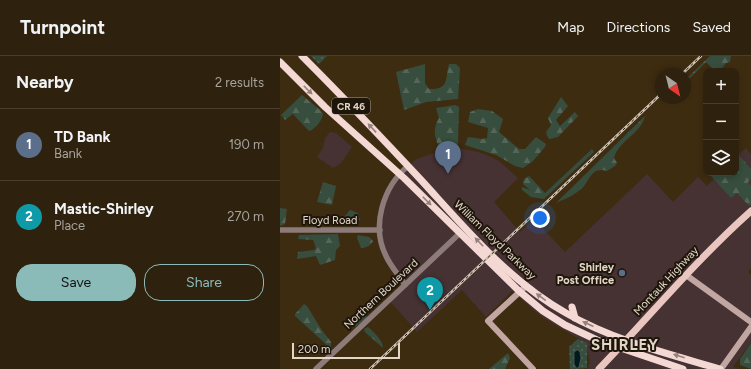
<!DOCTYPE html>
<meta charset="utf-8">
<style>
:root{--surface:#2e210d;--page:#3a2e1b;--text:#f1f3f6;--muted:#a7a39d;--line:#493e2e;--accent:#8bbbb9}
body{margin:0;font-family:Figtree,sans-serif;background:var(--page);color:var(--text)}
.controls{position:absolute;right:12px;top:12px;display:grid;overflow:hidden;border-radius:8px;box-shadow:0 2px 6px #0003}
.controls button{width:36px;height:36px;display:grid;place-items:center;padding:0;border:0;border-bottom:1px solid var(--line);background:var(--surface);color:var(--text);font:20px sans-serif}
.compass{position:absolute;left:375px;top:12px;width:36px;height:36px;border-radius:50%;background:var(--surface);box-shadow:0 2px 6px #0003;rotate:145deg}
.scale{position:absolute;left:12px;bottom:10px;width:108px;box-sizing:border-box;padding-left:4px;border:2px solid #e2d6c7;border-top:0;font-size:11px;line-height:14px;white-space:nowrap;color:#e2d6c7;-webkit-text-stroke:3px #1e160b;paint-order:stroke}
.you{position:absolute;left:260px;top:162px;width:14px;height:14px;margin:-10px;border:3px solid #fff;border-radius:50%;background:#1a73e8;box-shadow:0 0 0 6px #1a73e833}
.badge{display:grid;place-items:center;width:26px;height:26px;border-radius:50%;background:var(--accent);color:#fff;font-size:13px;font-weight:700}
.pin{position:absolute;translate:-50% -33px;filter:drop-shadow(0 1px 2px #0008)}
.pin::after{content:'';position:absolute;top:21px;width:14px;height:12px;background:inherit;clip-path:polygon(0 0,100% 0,50% 100%)}
.list{margin:0;padding:0;list-style:none}
h2{display:flex;justify-content:space-between;align-items:center;height:52px;margin:0;padding:0 16px;font-size:17px}
h2 small{font-size:13px;font-weight:400;color:var(--muted)}
.list li{display:grid;grid-template-columns:26px 1fr auto;gap:12px;align-items:center;box-sizing:border-box;height:72px;padding:0 16px;border-top:1px solid var(--line)}
.list b{display:block;font-size:15px;white-space:nowrap}
.list p{margin:0;font-size:13px;white-space:nowrap;color:var(--muted)}
.list em{font-size:13px;font-style:normal;color:var(--muted)}
.actions{display:flex;gap:8px;padding:12px 16px}
.actions a{flex:1;padding:9px 0;border:1px solid var(--accent);border-radius:16px;text-align:center;font-size:14px;color:var(--accent)}
.actions .main{background:var(--accent);color:#111}
.icon{flex:none;width:22px;height:22px;fill:none;stroke:currentColor;stroke-width:2;stroke-linecap:round;stroke-linejoin:round}
.map{position:relative;flex:none;width:471px;height:313px;overflow:hidden}
header{display:flex;align-items:center;gap:24px;box-sizing:border-box;height:56px;padding:0 20px;background:var(--surface);border-bottom:1px solid var(--line)}
header strong{font-size:19px}
nav{display:flex;gap:22px;margin-inline-start:auto;font-size:14px}
main{display:flex}
aside{flex:1;background:var(--surface)}
.map>svg:first-child{display:block}
</style>
<header>
<strong>Turnpoint</strong>
<nav><a>Map</a><a>Directions</a><a>Saved</a></nav>
</header>
<main>
<aside>
<h2>Nearby<small>2 results</small></h2>
<ul class="list">
<li><span class="badge" style="background:#5c6f8a">1</span><div><b>TD Bank</b><p>Bank</p></div><em>190 m</em></li>
<li><span class="badge" style="background:#0f9aa8">2</span><div><b>Mastic-Shirley</b><p>Place</p></div><em>270 m</em></li>
</ul>
<div class="actions"><a class="main">Save</a><a>Share</a></div>
</aside>
<div class="map">
<svg width="471" height="313" viewBox="0 0 471 313">
<defs>
<pattern id="grass-dots" width="8" height="8" patternUnits="userSpaceOnUse"><rect width="8" height="8" fill="#374d3d"/><path d="M2 2h.1M6 6h.1" fill="none" stroke="#546658" stroke-width="1.8" stroke-linecap="round"/></pattern>
<pattern id="forest-firs" width="22" height="20" patternUnits="userSpaceOnUse"><rect width="22" height="20" fill="#374d3d"/><path d="M5 1l3.5 6h-7zM16 11l3.5 6h-7z" fill="#546658"/></pattern>
</defs>
<rect width="100%" height="100%" fill="#3e2c11"/>
<!-- commercial -->
<g fill="#463133">
<path d="M50,76L56,77L72,91L61,107L53,112L37,101L43,92L45,82Z"/>
<path d="M466,92L471,98V212L468,216L471,219V286L453,311L459,313H308L310,305L304,286L262,261L232,235L206,261L182,234L137,276L109,244L125,229L115,215L101,184L102,150L125,112L137,103L154,97L182,93L198,96L207,99L219,105L238,122L214,146L240,176L254,163L285,196L367,118L393,146L418,121L427,130L440,117H456V101Z"/>
</g>
<!-- grass -->
<g fill="url(#grass-dots)">
<path d="M31,0H47L39,8Z"/>
<path d="M298,283L307,287V312L290,313L289,291Z"/>
</g>
<!-- forest -->
<g fill="url(#forest-firs)">
<path d="M430,0H451L450,6L446,7L440,15H435L426,6L408,24L411,30L405,34V24Z"/>
<path d="M145,8V27L149,33C170,34 165,22 169,8H176L180,12L178,43L146,46L124,54L116,16Z"/>
<path d="M22,39L40,54L43,58C42,64 36,73 29,75L13,58L5,64L1,59Z"/>
<path d="M281,41L288,50L276,64L280,70L295,56L298,60L278,81L270,83L267,80L266,76L271,69L268,62Z"/>
<path d="M175,49L179,51L178,86L177,90L162,93L159,92C155,80 152,74 159,62L156,52Z"/>
<path d="M198,53L212,55L223,63L219,76L239,93H245L256,81L266,88L265,91L253,105L243,112L235,110L216,99L185,89L188,81L202,83L207,82L208,72L188,66L190,56Z"/>
<path d="M365,60C361,78 339,84 334,102L337,107L335,110L327,115C310,110 310,126 301,133C293,140 285,143 276,147Z"/>
<path d="M312,93L314,96L264,143L251,141L242,134V131L250,134L243,128L244,123L249,120L265,137Z"/>
<path d="M456,96L471,113V123L468,126L471,130V148L469,150L457,137L451,142L430,119L432,117H456Z"/>
<path d="M43,126L56,130L52,149L37,146Z"/>
<path d="M0,152L7,153L5,168L0,170Z"/>
<path d="M70,154L78,157L80,164C74,168 68,169 61,165Z"/>
<path d="M58,178L60,190L56,194L55,204L40,209L36,200L17,203L18,196L34,194L36,192L33,184L18,183L19,179Z"/>
<path d="M78,179L89,181L93,185C91,189 87,192 81,192L77,182Z"/>
<path d="M24,248L27,250L41,273L51,286V291H49L15,260V258Z"/>
<path d="M85,256L87,261L86,263L75,271L72,268Z"/>
<path d="M88,271C94,276 103,285 103,292L85,276L84,273Z"/>
<path d="M471,287V313L460,309V303Z"/>
<path d="M228,297L230,302L225,313H209Z"/>
</g>
<!-- water -->
<path fill="#001b1c" stroke="#44534f" d="M297,294H298L300,296L301,302L299,311L298,312H296L294,308V296Z"/>
<g fill="none" stroke-linecap="round" stroke-linejoin="round">
<!-- tertiary -->
<g stroke="#8c7b78" stroke-width="5.5">
<path d="M0,174H100"/>
<path d="M125,229C119,219 111,211 106,200C91,170 103,131 128,110"/>
<path d="M36,313L180,177"/>
</g>
<!-- secondary -->
<g stroke="#c1a6a1" stroke-width="6">
<path d="M406,219L471,266"/>
<path d="M246,230L208,265L253,313"/>
<path d="M441,313L471,271"/>
</g>
<!-- primary -->
<path stroke="#eac6c1" stroke-width="7" d="M319,313C370,260 416,204 471,155"/>
<!-- trunk -->
<g stroke="#f4d8d4" stroke-width="7">
<path d="M22,0C63,41 102,82 142,125C186,173 229,225 286,257C332,284 389,298 440,313"/>
<path d="M0,6L45,51L124,122L239,235L263,255L285,269L317,284L403,313"/>
<path d="M292,251L295,262"/>
</g>
<!-- rail casing -->
<g stroke="#d0c3b3" stroke-width="2.5">
<g id="rail">
<path d="M402,18L421,0"/>
<path d="M90,313L381,38"/>
</g>
</g>
<!-- rail -->
<use href="#rail" stroke="#1e160b" stroke-width="1" stroke-dasharray="3" stroke-linecap="butt"/>
</g>
<!-- one-way arrows -->
<defs><path id="oneway-solid" d="M-6-.8H1V-3.2L6.5 0L1 3.2V.8H-6Z"/></defs>
<g fill="#94817a">
<use href="#oneway-solid" transform="translate(28 34) rotate(45)"/>
<use href="#oneway-solid" transform="translate(92 72) rotate(-133)"/>
<use href="#oneway-solid" transform="translate(147 145) rotate(45)"/>
<use href="#oneway-solid" transform="translate(199 186) rotate(-134)"/>
<use href="#oneway-solid" transform="translate(261 241) rotate(-144)"/>
<use href="#oneway-solid" transform="translate(308 268) rotate(-155)"/>
<use href="#oneway-solid" transform="translate(399 300) rotate(-162)"/>
</g>
<!-- markers -->
<circle fill="#5c6f8a" stroke="#1e160b" stroke-width="1.5" cx="342" cy="217" r="4"/>
<g text-anchor="middle" dominant-baseline="central" stroke-width="4" stroke-linejoin="round" paint-order="stroke">
<!-- shield labels -->
<rect fill="#1e160b" stroke="#a79c8f" stroke-width="1" x="52" y="42" width="38" height="16" rx="3"/>
<g font-size="10" font-weight="bold" fill="#e2d6c7">
<text x="71" y="50">CR 46</text>
</g>
<!-- street labels -->
<g font-size="11" fill="#e2d6c7" stroke="#1e160b">
<text x="50" y="164">Floyd Road</text>
<text transform="translate(215 184) rotate(44)">William Floyd Parkway</text>
<text transform="translate(386 225) rotate(-47)">Montauk Highway</text>
<text transform="translate(101 238) rotate(-43)">Northern Boulevard</text>
</g>
<!-- poi labels -->
<g font-size="11" font-weight="bold" fill="#e2d6c7" stroke="#1e160b" text-anchor="end">
<text x="334" y="211">Shirley<tspan x="334" dy="13">Post Office</tspan></text>
</g>
<!-- district labels -->
<g font-size="15" font-weight="bold" letter-spacing="1" fill="#e2d6c7" stroke="#1e160b">
<text x="345" y="289">SHIRLEY</text>
</g>
</g>
</svg>
<div class="controls">
<button>+</button>
<button>−</button>
<button><svg class="icon" aria-label="layers" viewBox="0 0 24 24"><path d="M12 4l9 5-9 5-9-5zM3 14l9 5 9-5"/></svg></button>
</div>
<svg class="compass" viewBox="-18 -18 36 36"><path d="M0-13l5 13h-10z" fill="#e53935"/><path d="M0 13l5-13h-10z" fill="#a7a39d"/></svg>
<div class="scale">200 m</div>
<div class="you"></div>
<div class="pin badge" style="left:168px;top:118px;background:#5c6f8a">1</div>
<div class="pin badge" style="left:150px;top:254px;background:#0f9aa8">2</div>
</div>
</main>
